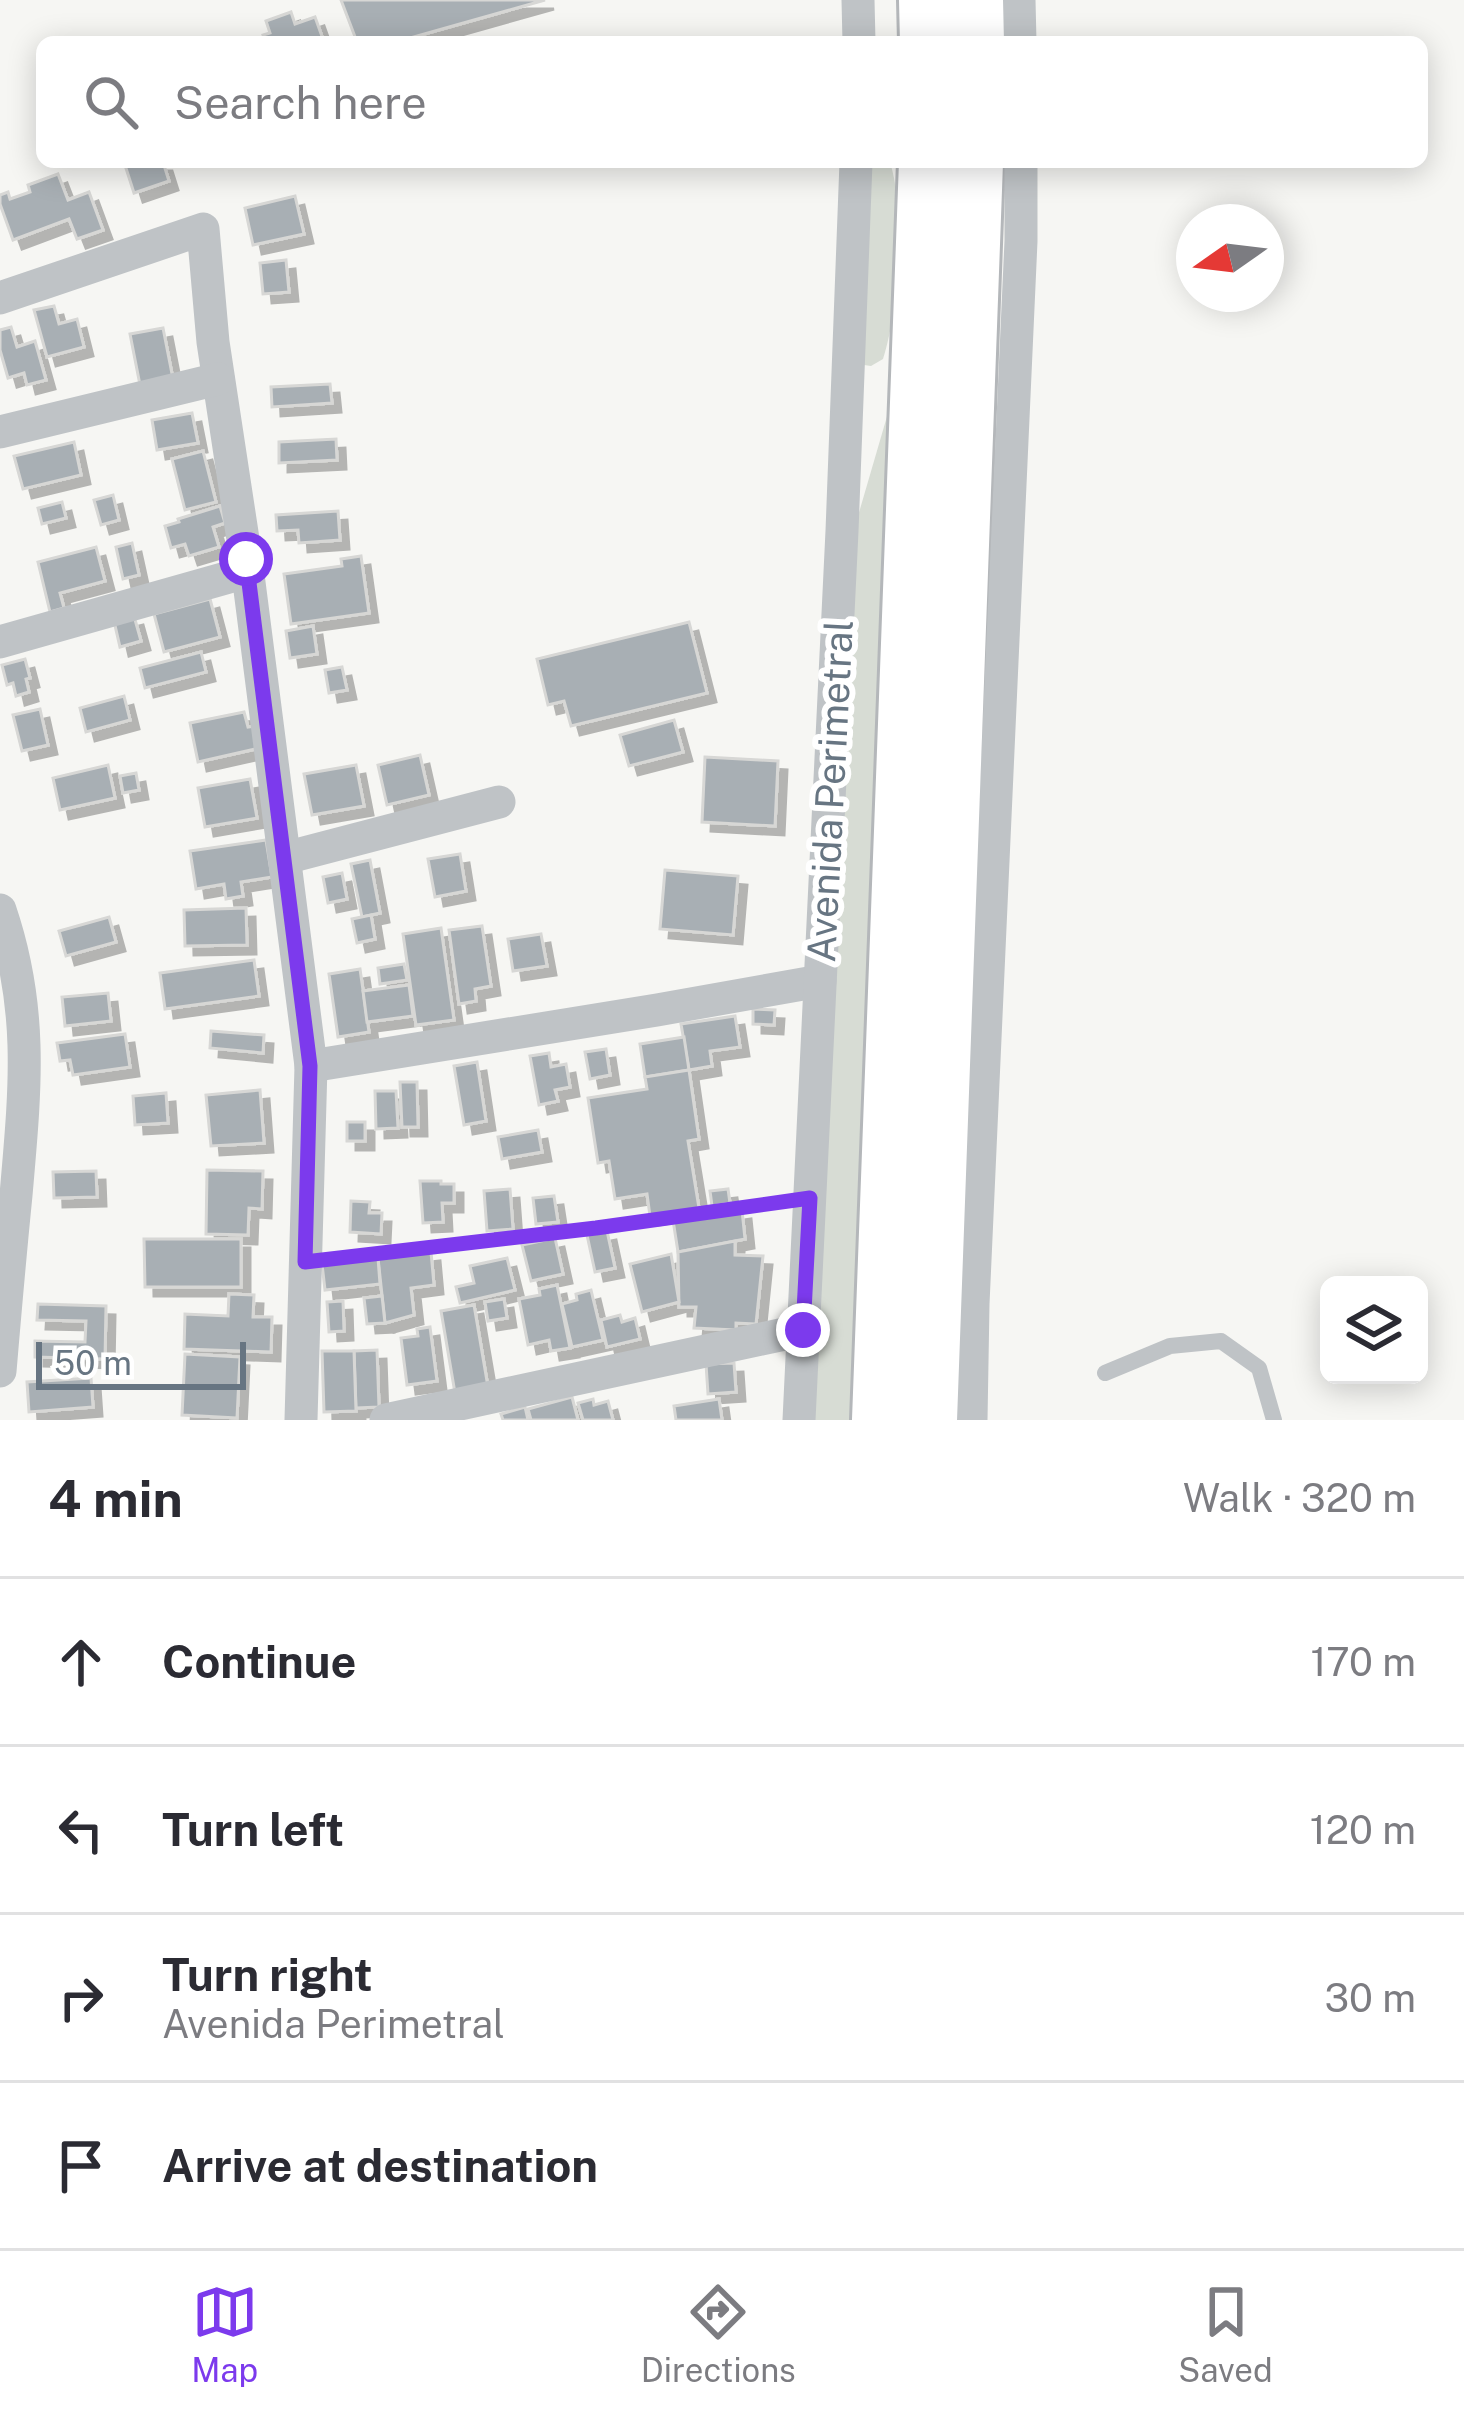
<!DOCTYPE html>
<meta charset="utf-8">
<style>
:root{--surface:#fff;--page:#f7f7f7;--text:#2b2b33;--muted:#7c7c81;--line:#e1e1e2;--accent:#7c3aed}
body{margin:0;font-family:"Public Sans",sans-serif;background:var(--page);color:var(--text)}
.controls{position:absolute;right:36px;bottom:36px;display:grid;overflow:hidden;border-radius:18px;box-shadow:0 6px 30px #0003}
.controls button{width:108px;height:108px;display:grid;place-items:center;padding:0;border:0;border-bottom:3px solid var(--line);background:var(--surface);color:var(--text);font:60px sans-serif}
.compass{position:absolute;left:1176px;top:204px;width:108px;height:108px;border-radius:50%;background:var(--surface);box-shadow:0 6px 30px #0003;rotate:256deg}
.scale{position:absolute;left:36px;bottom:30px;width:210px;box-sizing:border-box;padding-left:12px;border:6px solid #677582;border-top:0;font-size:33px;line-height:42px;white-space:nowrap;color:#677582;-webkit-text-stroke:9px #fff;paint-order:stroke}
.stop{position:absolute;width:36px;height:36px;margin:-27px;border:9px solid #7c3aed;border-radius:50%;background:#fff}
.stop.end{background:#7c3aed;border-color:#fff;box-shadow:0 3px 12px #0008}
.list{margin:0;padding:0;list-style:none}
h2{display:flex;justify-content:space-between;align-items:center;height:156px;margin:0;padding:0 48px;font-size:51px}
h2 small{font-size:39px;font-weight:400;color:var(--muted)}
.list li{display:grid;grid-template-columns:78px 1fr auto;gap:36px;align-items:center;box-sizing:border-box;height:168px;padding:0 48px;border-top:3px solid var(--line)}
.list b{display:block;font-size:45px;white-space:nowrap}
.list p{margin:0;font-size:39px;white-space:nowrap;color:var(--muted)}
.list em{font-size:39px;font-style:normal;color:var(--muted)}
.icon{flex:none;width:66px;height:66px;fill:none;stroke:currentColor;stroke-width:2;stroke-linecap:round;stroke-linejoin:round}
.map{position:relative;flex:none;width:1464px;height:1420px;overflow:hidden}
.search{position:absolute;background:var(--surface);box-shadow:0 6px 30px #0003;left:36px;right:36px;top:36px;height:132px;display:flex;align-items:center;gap:30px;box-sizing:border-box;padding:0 42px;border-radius:18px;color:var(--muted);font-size:45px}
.sheet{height:828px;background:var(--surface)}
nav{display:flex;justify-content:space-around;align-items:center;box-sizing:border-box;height:168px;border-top:3px solid var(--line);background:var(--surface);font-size:33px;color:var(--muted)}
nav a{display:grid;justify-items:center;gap:6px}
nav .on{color:var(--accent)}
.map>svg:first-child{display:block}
</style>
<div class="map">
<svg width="1464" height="1420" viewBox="0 0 1464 1420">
<defs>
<filter id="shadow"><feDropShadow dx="9" dy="9" stdDeviation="0" flood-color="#0004"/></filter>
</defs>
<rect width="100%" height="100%" fill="#f6f6f3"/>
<!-- green -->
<g fill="#d7dcd4">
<path d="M862,162H890C906,214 899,308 883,359L871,366L864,365Z"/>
<path d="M888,413H891C882,749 863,1084 851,1420H809L858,516Z"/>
</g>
<!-- building -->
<g fill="#a8afb4" stroke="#d7d7d5" stroke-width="3" filter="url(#shadow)">
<path d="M341,0H545L396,42H357Z"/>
<path d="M291,12L295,24L315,17L324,42H265L263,35L270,33L266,21Z"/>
<path d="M124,162H163L169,181L134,193Z"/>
<path d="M58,174L68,200L89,192L103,230L77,239L69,219L13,240L0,204V195L8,192L10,199L30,192L28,185Z"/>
<path d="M295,196L304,234L253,245L245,208Z"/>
<path d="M286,260L289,292L263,294L260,263Z"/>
<path d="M54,306L59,324L77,319L84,347L47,357L34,310Z"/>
<path d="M11,327L17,347L35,341L46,380L27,385L24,373L8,378L0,350V330Z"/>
<path d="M163,328L173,379L140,385L130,334Z"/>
<path d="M330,384L332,403L272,407L271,387Z"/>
<path d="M192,413L198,443L157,450L152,420Z"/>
<path d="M336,439L337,460L279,463V442Z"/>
<path d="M74,442L81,475L23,489L14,456Z"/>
<path d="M203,451L216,502L185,510L172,459Z"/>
<path d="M113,495L119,520L101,525L94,500Z"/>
<path d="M62,502L66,518L42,524L38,508Z"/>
<path d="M220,506L225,523L213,527L219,547L189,556L185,544L171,548L165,526L179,522L178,519Z"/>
<path d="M338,511L340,540L299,543L298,530L277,531L276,515Z"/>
<path d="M132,543L139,575L123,579L116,547Z"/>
<path d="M96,547L105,581L60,593L64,608L50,612L38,562Z"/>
<path d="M361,556L369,613L291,624L284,574L342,566L341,559Z"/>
<path d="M210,599L220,637L164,652L154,614Z"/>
<path d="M134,616L141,641L120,647L114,621Z"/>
<path d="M689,622L707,693L571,726L564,701L548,705L537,659Z"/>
<path d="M313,626L317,654L290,658L286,631Z"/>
<path d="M201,652L206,672L145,688L140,668Z"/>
<path d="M25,659L30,678L26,679L29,692L16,696L13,683L7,685L2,665Z"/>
<path d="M342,667L347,690L329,693L325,670Z"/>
<path d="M124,696L130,720L86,732L80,708Z"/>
<path d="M40,709L48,745L22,751L13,715Z"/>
<path d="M244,712L248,727L255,726L260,748L198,762L190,723Z"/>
<path d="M674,720L683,752L629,766L620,735Z"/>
<path d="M420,755L429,795L387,805L378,765Z"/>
<path d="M705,757L778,761L775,826L702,822Z"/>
<path d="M108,765L115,798L60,810L53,778Z"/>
<path d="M356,765L364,806L312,815L304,774Z"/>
<path d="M136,773L139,790L123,793L120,776Z"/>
<path d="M250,779L257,818L205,827L198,788Z"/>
<path d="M266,840L272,877L241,882L243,896L226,899L224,884L196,889L190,851Z"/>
<path d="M460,854L466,891L435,897L428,859Z"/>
<path d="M370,860L380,913L362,917L351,864Z"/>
<path d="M665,870L738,876L733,935L660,929Z"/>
<path d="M342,873L347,899L328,903L323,877Z"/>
<path d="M246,908L247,945L185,946L184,910Z"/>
<path d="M371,915L375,939L357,943L352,919Z"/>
<path d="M109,917L116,942L66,956L59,931Z"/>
<path d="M482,926L491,986L475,989L476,1001L459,1004L449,930Z"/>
<path d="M441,928L454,1020L416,1025L403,934Z"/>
<path d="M541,934L547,966L513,971L508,939Z"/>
<path d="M254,960L259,996L165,1009L160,973Z"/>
<path d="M404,964L407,980L380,984L378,968Z"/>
<path d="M360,969L369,1032L338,1037L329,974Z"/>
<path d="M409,985L413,1016L367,1022L363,991Z"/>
<path d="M108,993L111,1021L65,1026L62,997Z"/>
<path d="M753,1009L775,1010L774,1025L753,1024Z"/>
<path d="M735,1016L740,1047L710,1051L712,1066L689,1070L681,1024Z"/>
<path d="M211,1031L264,1035L263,1053L210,1048Z"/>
<path d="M125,1034L130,1067L73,1075L70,1060L60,1061L57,1043Z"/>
<path d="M684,1037L689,1070L645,1077L640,1044Z"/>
<path d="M606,1049L610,1075L590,1079L585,1052Z"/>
<path d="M549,1053L551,1067L566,1064L570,1087L555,1090L558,1101L539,1105L530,1056Z"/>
<path d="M477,1062L486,1121L464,1125L454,1066Z"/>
<path d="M689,1070L699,1139L688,1141L699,1208L650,1216L647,1194L615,1199L609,1161L598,1163L588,1098L647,1089L645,1077Z"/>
<path d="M400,1082H417L418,1127H402Z"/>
<path d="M260,1090L264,1143L211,1146L206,1095Z"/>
<path d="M375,1091H396L398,1128L376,1129Z"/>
<path d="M166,1093L168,1123L135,1125L133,1096Z"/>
<rect x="347" y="1122" width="18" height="19"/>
<path d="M538,1130L542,1152L502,1159L498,1137Z"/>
<path d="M207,1170L263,1171L262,1209L249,1208L248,1235L206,1234Z"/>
<path d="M96,1171L97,1197L54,1198L53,1172Z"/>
<path d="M420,1181H441V1184H454V1203H442L443,1222L423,1223Z"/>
<path d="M510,1189L513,1229L487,1231L484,1191Z"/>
<path d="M728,1189L730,1203L712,1206L710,1191Z"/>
<path d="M554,1196L558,1222L536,1224L533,1198Z"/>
<path d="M351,1201L370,1202L369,1213H382L381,1234L350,1232Z"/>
<path d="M742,1210L745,1239L678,1252L673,1220Z"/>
<path d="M607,1231L615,1268L595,1272L587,1235Z"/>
<path d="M555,1238L563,1274L531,1281L522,1245Z"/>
<path d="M144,1239H241V1287H145Z"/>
<path d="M735,1241V1255L763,1256L756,1324L736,1323V1330L694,1328L696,1307H679L678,1252Z"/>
<path d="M431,1252L434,1285L411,1288L414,1315L385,1323L378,1258Z"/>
<path d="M671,1254L679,1302L642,1312L630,1264Z"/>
<path d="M378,1258L380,1284L325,1290L322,1264Z"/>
<path d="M507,1258L515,1290L460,1303L456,1287L474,1283L470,1266Z"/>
<path d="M557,1285L570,1348L551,1351L549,1340L528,1345L519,1299L540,1295L539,1289Z"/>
<path d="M591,1290L603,1340L572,1347L562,1304L577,1300L576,1294Z"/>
<path d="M229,1294L254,1295L253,1317H272L271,1352L184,1349L185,1314L228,1316Z"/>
<path d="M382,1296L385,1323L367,1324L364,1298Z"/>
<path d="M504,1299L507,1318L488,1321L485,1302Z"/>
<path d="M343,1301L344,1331L329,1332L327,1302Z"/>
<path d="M38,1304L106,1306L105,1359L35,1357V1341L85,1342L86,1321L37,1320Z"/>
<path d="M474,1305L488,1387L455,1393L441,1311Z"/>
<path d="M620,1315L622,1322L635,1318L640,1339L607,1347L601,1320Z"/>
<path d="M430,1327L437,1381L407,1385L401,1338L418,1336L417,1329Z"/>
<path d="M377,1350L379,1407L356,1408L354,1351Z"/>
<path d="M322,1351H354L356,1411L324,1412Z"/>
<path d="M185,1354L240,1357L237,1418L182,1415Z"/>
<path d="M734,1363L736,1392L708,1394L706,1364Z"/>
<path d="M91,1378L93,1407L29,1412L27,1382Z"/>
<path d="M572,1397L578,1420H531L528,1409Z"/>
<path d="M593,1399L594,1405L608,1401L613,1420H583L578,1403Z"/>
<path d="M719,1399L722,1420H676L674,1406Z"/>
<path d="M525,1407L528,1420H503L501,1414Z"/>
</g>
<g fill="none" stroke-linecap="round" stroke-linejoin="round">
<!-- trunk casing -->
<g stroke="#b4b7ba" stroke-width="60">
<g id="trunk">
<path d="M926,0L927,42"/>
<path d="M976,0L977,42"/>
<path d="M879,1420L926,162"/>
<path d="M930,1420L976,162"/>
</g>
</g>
<!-- path -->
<path stroke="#b9bcbe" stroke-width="4.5" stroke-dasharray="6 6" stroke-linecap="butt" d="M334,1259L596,1228L781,1202"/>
<!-- service -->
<path stroke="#bfc3c6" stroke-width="16" d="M1105,1373L1170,1346L1221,1341L1259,1368L1274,1420"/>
<!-- minor -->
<g stroke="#bfc3c6" stroke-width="33">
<path d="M858,0L859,42"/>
<path d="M1019,0L1020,42"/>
<path d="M0,298L203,229L213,342L246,559L311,1066L301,1420"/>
<path d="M0,432L218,379"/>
<path d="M0,642L247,572"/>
<path d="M285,858L499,802"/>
<path d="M0,910C34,1010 25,1091 16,1195C10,1254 5,1312 0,1371"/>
<path d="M311,1066L657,1010L820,981"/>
<path d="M386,1420L803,1330"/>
<path d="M799,1420L842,531L856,162"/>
<path d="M971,1420L973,1304L1021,241V162"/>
</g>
<!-- trunk -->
<use href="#trunk" stroke="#fff" stroke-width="54"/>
</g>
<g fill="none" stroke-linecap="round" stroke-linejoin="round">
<!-- route -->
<path stroke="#7c3aed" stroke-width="15" d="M246,559L310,1066L305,1262L596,1228L810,1198L803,1330"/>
</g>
<g text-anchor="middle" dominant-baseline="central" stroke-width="12" stroke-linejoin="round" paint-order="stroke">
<!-- street labels -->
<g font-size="39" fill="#677582" stroke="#fff">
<text transform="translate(830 791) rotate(-87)">Avenida Perimetral</text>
</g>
</g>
</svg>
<div class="controls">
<button><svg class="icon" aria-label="layers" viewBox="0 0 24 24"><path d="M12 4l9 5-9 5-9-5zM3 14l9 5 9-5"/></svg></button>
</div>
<svg class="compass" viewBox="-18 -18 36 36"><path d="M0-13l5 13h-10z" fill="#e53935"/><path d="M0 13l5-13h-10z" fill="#7c7c81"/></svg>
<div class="scale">50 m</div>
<div class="stop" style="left:246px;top:559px"></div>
<div class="stop end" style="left:803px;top:1330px"></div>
<div class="search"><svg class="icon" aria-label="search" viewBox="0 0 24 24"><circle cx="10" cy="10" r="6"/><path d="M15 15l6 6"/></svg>Search here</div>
</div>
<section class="sheet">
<h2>4 min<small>Walk · 320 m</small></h2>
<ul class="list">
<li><svg class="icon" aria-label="ahead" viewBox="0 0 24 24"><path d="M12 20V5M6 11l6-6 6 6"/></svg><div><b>Continue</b></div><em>170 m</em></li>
<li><svg class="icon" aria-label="left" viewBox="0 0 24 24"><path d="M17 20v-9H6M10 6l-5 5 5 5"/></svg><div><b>Turn left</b></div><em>120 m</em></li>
<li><svg class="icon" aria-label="right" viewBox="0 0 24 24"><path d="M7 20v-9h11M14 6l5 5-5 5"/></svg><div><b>Turn right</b><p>Avenida Perimetral</p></div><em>30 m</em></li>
<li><svg class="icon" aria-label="arrive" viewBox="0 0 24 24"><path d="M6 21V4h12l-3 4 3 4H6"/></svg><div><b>Arrive at destination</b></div></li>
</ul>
</section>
<nav>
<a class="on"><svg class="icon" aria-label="map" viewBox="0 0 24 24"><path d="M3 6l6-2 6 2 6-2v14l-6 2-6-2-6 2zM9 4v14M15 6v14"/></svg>Map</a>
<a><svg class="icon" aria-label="directions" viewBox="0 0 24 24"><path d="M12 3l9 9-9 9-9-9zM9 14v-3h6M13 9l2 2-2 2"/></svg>Directions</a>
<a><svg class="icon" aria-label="saved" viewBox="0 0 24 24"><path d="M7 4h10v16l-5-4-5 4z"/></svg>Saved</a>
</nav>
